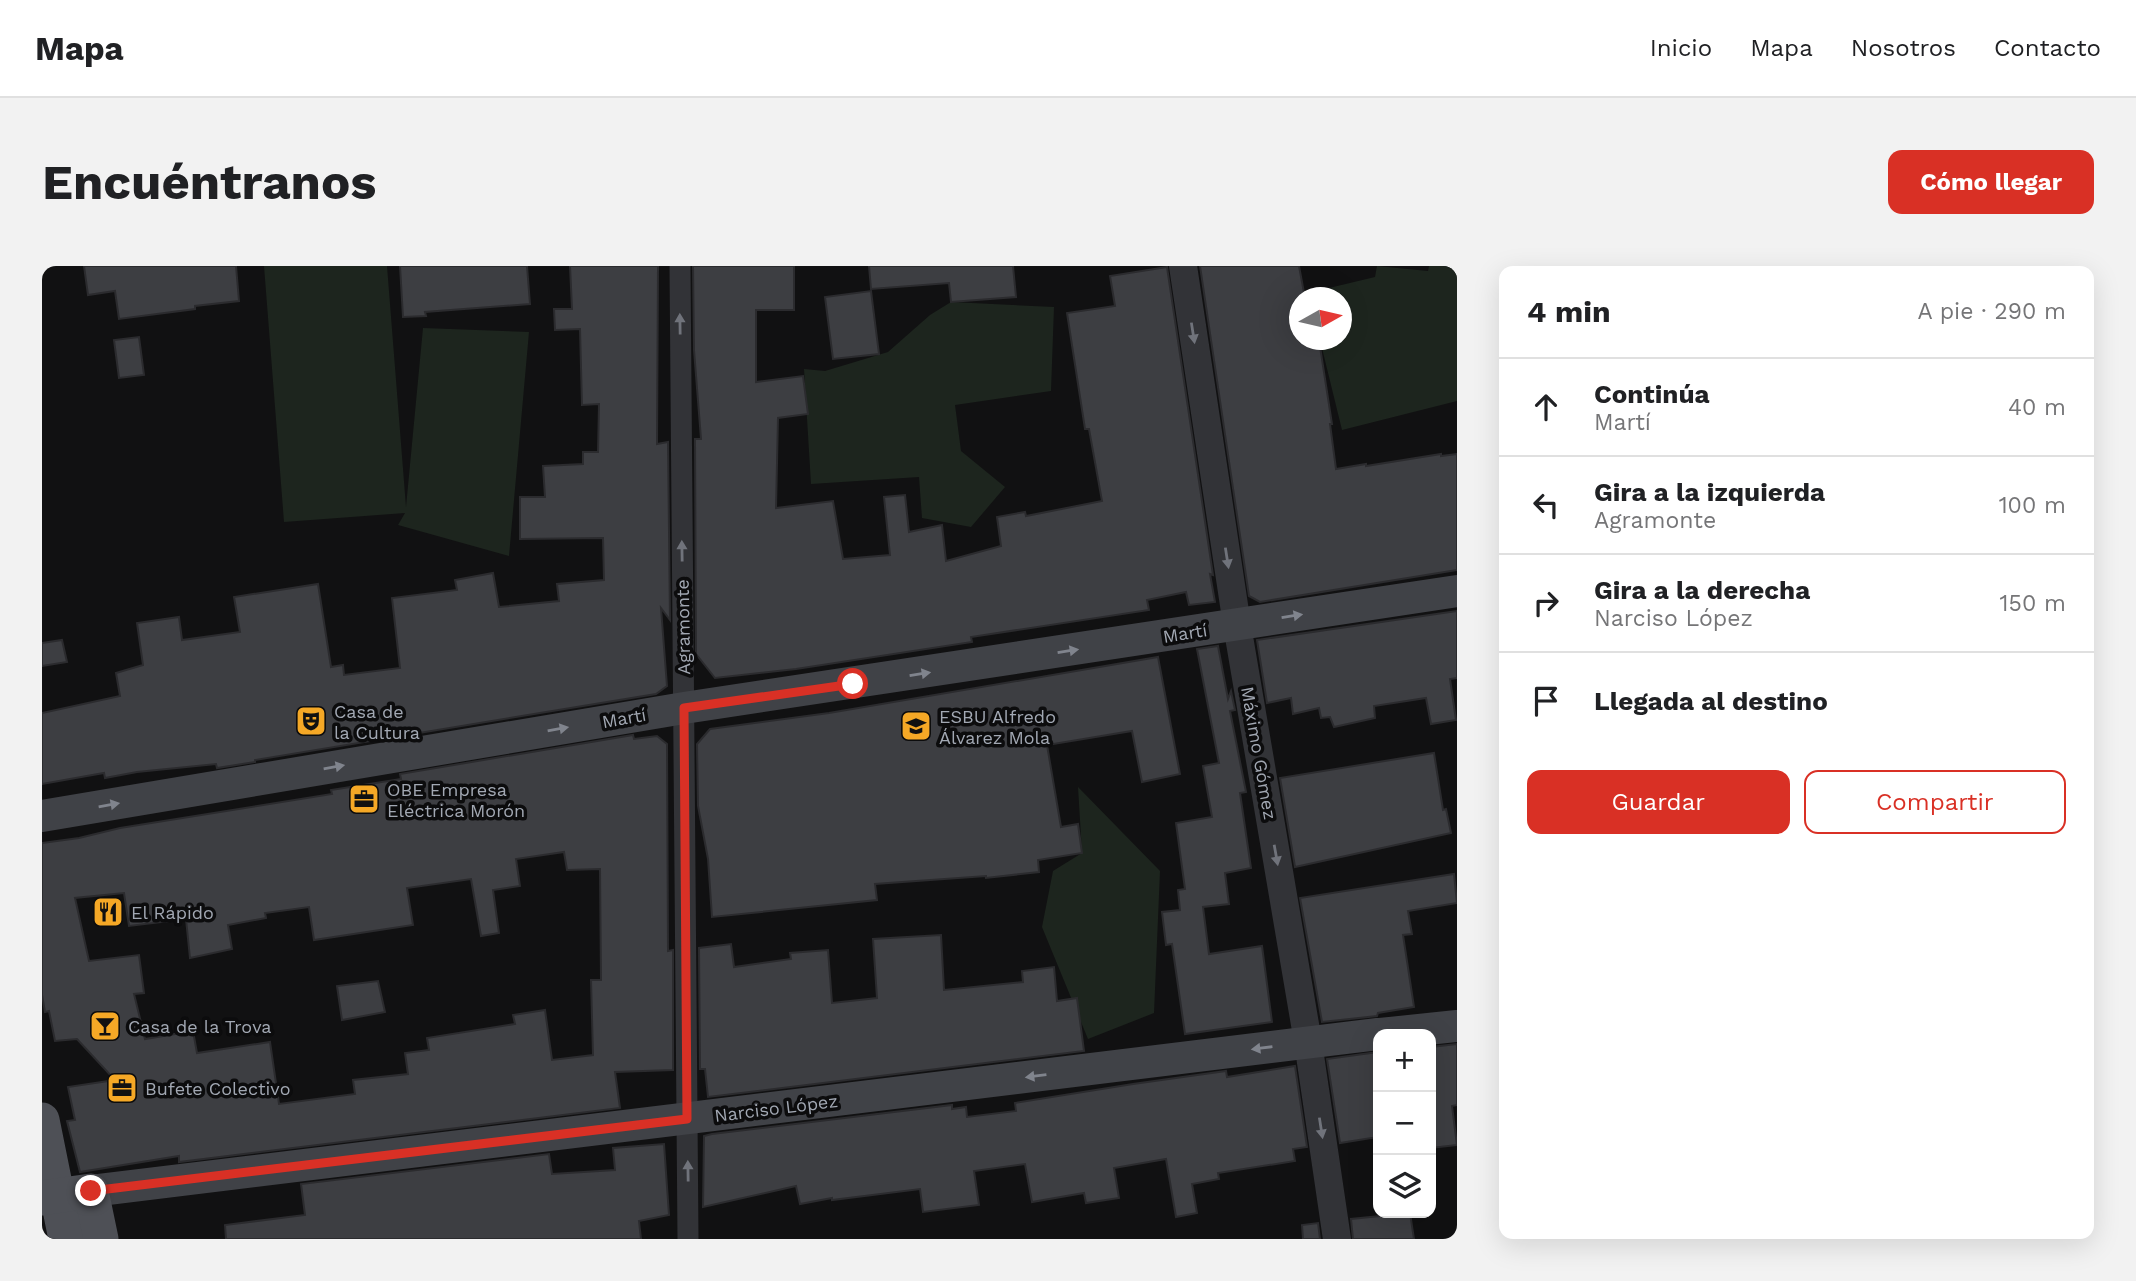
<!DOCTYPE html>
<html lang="es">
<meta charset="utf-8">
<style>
:root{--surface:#fff;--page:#f2f2f2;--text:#202124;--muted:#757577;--line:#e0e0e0;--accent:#d93025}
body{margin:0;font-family:"Work Sans",sans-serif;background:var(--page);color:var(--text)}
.controls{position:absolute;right:21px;bottom:21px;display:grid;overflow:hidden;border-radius:14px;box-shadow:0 7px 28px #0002}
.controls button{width:63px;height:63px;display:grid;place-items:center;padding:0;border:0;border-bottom:2px solid var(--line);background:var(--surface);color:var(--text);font:35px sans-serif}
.compass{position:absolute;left:1247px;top:21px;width:63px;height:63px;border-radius:50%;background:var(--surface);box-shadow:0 7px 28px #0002;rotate:82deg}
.stop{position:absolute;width:21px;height:21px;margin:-16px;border:5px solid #d93025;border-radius:50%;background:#fff}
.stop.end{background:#d93025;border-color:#fff;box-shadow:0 2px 7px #0008}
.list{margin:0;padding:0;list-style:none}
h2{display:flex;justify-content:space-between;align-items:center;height:91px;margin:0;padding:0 28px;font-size:30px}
h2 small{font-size:23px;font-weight:400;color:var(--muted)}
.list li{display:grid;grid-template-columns:46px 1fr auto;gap:21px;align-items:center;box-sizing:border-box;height:98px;padding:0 28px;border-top:2px solid var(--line)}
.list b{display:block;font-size:26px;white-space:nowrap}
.list p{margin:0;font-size:23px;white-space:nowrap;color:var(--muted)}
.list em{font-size:23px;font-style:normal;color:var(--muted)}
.actions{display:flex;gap:14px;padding:21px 28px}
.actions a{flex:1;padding:16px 0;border:2px solid var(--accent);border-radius:14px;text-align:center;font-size:24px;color:var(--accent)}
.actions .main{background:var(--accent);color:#fff}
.icon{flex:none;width:38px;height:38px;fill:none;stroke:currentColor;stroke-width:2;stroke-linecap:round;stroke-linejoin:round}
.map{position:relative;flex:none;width:1415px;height:973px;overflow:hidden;border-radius:14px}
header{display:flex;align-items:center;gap:42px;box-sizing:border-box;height:98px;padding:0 35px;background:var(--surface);border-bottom:2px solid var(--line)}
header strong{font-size:33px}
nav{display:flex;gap:38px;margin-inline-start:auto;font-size:24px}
.intro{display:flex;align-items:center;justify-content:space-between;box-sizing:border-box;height:168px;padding:0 42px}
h1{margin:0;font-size:49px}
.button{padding:18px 32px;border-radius:14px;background:var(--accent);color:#fff;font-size:24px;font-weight:700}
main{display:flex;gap:42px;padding:0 42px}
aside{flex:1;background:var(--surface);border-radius:14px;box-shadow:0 7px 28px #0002}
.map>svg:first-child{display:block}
</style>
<header>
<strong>Mapa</strong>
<nav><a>Inicio</a><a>Mapa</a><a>Nosotros</a><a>Contacto</a></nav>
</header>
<div class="intro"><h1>Encuéntranos</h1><a class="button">Cómo llegar</a></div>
<main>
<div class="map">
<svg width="1415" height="973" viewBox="0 0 1415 973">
<rect width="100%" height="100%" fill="#111112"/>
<!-- green -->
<g fill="#1d251e">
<path d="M222,0H345L364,241L381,62L487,66L467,290L356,259L363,247L242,256Z"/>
<path d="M1335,0L1386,5L1387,0H1415V135L1300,164L1278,74H1300V32L1267,31L1266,27L1333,11Z"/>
<path d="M909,36L1012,41L1009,125L913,139L919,185L963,221L929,261L880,252L877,211L769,218L762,103L783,105L846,86L888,49Z"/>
<path d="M1036,521L1118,605L1112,747L1046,773L1000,661L1011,605L1040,587Z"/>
</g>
<!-- building -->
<g fill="#3d3e42" stroke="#2b2b2e" stroke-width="2" fill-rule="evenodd">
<path d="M42,0H194L197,35L153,40V43L77,53L73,25L46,29Z"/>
<path d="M358,0H485L488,38L383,46L384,50L361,51Z"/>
<path d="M528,0H616L615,178L626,176L628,354L619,342L625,420L614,428L213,494V496L175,502L174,498L95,506L63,512L62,507L0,518V447L78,430L74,407L101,399L95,357L137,351L140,374L198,366L192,331L276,318L289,401L301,399L302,409L358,402L350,332L415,324L413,314L451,307L457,341L517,335L515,318L562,314L561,272L478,273V231H503L501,200L541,198V186H556L557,138L540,139L538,63L513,64L512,43H530Z"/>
<path d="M651,0H752V44H714V116L761,110L766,148L736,152L734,242L791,235L801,293L848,289L842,231L863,229L867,266L900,259L904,295L959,280L955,251L983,246L984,250L1060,235L1047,163H1043L1025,47L1073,40L1068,10L1125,1L1171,309L1168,308L1173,336L1147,339L1144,326L1105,334L1107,344L929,371L930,376L754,403L673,412L654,388L653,173H659L652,84Z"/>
<path d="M827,0H971L974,31L909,36L907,17L829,23Z"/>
<path d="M1158,0H1257L1263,32H1257V74H1277L1290,158H1288L1294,203L1324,198V200L1399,188V190L1415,188V304L1218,336L1207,330Z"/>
<path d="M829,25L837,88L791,93L783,31Z"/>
<path d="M97,71L102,109L77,112L72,74Z"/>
<path d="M1415,345V412L1408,413L1414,454L1389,458L1384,432L1332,440L1333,452L1292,461L1288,451L1279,452L1277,442L1251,448L1249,432L1225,437L1215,374Z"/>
<path d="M20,374L25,396L0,400V377Z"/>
<path d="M1176,380L1186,433L1189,425L1193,444L1188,445L1204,526L1198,527L1209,602L1183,607L1187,638L1161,641L1167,688L1220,680L1230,756L1143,768L1130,678L1124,679L1120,646L1138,644L1136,624L1143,623L1134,557L1170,551L1161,500L1177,497L1155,383Z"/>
<path d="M1116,391L1138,508L1100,516L1090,465L1005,479L1019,561L1036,558L1040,587L996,594L997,606L944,612V610L833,618L835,634L670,651L666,593L656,540L655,478L668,463L787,447Z"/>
<path d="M591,469L592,473L615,470L625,478L626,685L631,684V804L573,806L578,842L137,896V890L38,906L25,855L33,854L26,821L73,814L35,773L13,775L7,745L3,746L0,729V577L37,572L78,562L290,528L289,524L359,513L358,508ZM522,586L525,604L558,603L559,714H549L551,789L510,794L503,744L471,749L473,758L385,772L387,784L363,787L366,808L311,814L313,828L237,838L228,776L155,787L151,765L103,773L92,728L102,727L97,689L47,695L33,632L82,627L87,660L144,653L148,692L190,683L186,659L224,652L223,647L267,641L272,674L371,659L365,622L429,613L439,670L457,667L451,624L478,620L474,593Z"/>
<path d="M1392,487L1401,544L1404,543L1409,567L1253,601L1238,512Z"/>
<path d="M1412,608L1415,637L1366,645L1370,668L1361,669L1372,741L1336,747L1335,750L1280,756L1258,632Z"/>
<path d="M899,669L902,724L981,716L980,705L1012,701L1015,735L1035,732L1042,785L666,831L663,803H658L657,682L689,678L692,701L749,693L748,687L786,684L790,737L835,732L831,673Z"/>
<path d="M336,715L343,746L300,754L295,720Z"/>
<path d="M1415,778V839L1410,840L1415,879L1389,882V781Z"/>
<path d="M1336,786V871L1298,877L1285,793Z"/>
<path d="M1253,800L1265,881L1251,883L1253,895L1176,907L1177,913L1150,918L1155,947L1134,951L1124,893L1072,902L1077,932L1044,937L1042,927L990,936L983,898L932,905L937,939L881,946L878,923L790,934V932L758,938L754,920L661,941L662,870L670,868L910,839V843L924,841L925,851L974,845L973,837L1091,818L1184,805L1185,811Z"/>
<path d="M622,878L627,949L597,955L599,973H184L183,959L263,949L259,918L507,888L510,908L573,904L571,882Z"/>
<path d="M1368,947L1372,973H1311L1309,953Z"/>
<path d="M1276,957L1278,973H1261L1260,959Z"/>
</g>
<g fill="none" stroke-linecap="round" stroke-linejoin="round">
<!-- minor -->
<path stroke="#323337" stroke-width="21" d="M638,0L646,973"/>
<!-- tertiary -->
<path stroke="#323337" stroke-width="28" d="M1141,0L1195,359L1266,776L1295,973"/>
<!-- secondary -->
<g stroke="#404247" stroke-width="32">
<path d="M0,550L642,442L1415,325"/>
<path d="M1338,768L1415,760"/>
<path d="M49,925L1336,768"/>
</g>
<!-- primary -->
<g stroke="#4e5056" stroke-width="35">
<path d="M0,854L24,973"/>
<path d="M0,932L49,925L59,973"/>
</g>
</g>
<!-- one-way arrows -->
<defs><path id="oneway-solid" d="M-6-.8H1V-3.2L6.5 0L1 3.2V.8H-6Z" transform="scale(1.75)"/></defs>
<g fill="#70737b">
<use href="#oneway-solid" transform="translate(638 58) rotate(-91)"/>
<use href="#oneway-solid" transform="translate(1151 67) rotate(81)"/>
<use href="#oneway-solid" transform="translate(640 285) rotate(-91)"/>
<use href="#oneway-solid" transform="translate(1185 292) rotate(81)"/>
<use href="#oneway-solid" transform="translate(1234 589) rotate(80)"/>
<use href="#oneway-solid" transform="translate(1279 862) rotate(81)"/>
<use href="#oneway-solid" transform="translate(646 905) rotate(-91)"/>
</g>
<g fill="#80848d">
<use href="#oneway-solid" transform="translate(1250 350) rotate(-9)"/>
<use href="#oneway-solid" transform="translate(1026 385) rotate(-9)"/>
<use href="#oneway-solid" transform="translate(878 408) rotate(-9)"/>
<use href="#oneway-solid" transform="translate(516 463) rotate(-10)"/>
<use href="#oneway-solid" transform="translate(292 501) rotate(-10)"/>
<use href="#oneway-solid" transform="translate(67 539) rotate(-10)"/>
<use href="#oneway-solid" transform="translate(1220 782) rotate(173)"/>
<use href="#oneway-solid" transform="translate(994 810) rotate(173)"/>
</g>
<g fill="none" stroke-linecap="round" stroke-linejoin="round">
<!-- route -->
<path stroke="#d93025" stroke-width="9" d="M49,925L645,853L642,442L811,418"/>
</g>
<!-- icons -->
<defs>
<g id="theatre-square" transform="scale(1.575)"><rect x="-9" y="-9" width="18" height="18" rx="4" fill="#f5a826" stroke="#0c0c0d"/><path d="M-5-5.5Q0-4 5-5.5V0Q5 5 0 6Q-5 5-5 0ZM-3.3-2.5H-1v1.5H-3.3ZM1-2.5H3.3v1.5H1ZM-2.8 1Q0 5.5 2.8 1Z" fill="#111"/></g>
<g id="school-square" transform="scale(1.575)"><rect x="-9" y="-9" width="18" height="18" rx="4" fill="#f5a826" stroke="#0c0c0d"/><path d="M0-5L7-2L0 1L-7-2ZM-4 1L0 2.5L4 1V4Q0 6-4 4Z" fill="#111"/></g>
<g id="office-square" transform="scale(1.575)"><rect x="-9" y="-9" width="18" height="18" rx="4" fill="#f5a826" stroke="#0c0c0d"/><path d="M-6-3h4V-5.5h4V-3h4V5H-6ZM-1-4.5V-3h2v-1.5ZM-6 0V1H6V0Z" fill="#111"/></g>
<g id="restaurant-square" transform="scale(1.575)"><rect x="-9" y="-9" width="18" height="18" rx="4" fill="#f5a826" stroke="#0c0c0d"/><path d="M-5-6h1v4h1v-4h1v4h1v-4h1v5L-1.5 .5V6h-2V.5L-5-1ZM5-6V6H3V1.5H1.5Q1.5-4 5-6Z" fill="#111"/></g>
<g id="bar-square" transform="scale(1.575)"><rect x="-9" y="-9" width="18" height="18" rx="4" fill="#f5a826" stroke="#0c0c0d"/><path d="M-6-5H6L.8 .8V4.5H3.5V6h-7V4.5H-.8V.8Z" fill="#111"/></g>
</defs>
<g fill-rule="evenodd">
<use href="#theatre-square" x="269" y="455"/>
<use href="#school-square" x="874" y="460"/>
<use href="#office-square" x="322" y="533"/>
<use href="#restaurant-square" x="66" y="646"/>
<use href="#bar-square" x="63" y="760"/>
<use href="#office-square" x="80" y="822"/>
</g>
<g text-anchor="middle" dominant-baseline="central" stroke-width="7" stroke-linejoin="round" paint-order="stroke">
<!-- street labels -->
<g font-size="18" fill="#a2a8b3" stroke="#0c0c0d">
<text transform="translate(641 361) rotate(-91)">Agramonte</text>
<text transform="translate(1143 367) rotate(-9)">Martí</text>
<text transform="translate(582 452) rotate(-10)">Martí</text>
<text transform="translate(1217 487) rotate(80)">Máximo Gómez</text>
<text transform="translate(734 842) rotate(-7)">Narciso López</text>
</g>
<!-- poi labels -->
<g font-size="18" fill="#a2a8b3" stroke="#0c0c0d" text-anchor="start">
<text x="292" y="445">Casa de<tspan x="292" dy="21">la Cultura</tspan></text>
<text x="897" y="450">ESBU Alfredo<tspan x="897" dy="21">Álvarez Mola</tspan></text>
<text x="345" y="523">OBE Empresa<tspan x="345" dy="21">Eléctrica Morón</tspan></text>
<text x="89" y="646">El Rápido</text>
<text x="86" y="760">Casa de la Trova</text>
<text x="103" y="822">Bufete Colectivo</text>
</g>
</g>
</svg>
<div class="controls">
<button>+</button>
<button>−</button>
<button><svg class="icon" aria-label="layers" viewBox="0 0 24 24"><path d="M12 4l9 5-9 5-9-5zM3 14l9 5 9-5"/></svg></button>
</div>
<svg class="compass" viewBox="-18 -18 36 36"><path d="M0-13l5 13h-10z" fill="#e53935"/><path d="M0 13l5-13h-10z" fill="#757577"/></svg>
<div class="stop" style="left:811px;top:418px"></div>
<div class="stop end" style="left:49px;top:925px"></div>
</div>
<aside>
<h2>4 min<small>A pie · 290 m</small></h2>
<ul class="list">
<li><svg class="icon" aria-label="ahead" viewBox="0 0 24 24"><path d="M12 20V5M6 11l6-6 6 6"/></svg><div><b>Continúa</b><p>Martí</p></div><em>40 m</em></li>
<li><svg class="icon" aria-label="left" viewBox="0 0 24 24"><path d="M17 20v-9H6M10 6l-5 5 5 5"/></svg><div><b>Gira a la izquierda</b><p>Agramonte</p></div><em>100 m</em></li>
<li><svg class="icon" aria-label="right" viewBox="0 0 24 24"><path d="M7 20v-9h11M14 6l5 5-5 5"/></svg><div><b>Gira a la derecha</b><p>Narciso López</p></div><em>150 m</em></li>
<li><svg class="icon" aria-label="arrive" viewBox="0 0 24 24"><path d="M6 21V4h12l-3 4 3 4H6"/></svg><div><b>Llegada al destino</b></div></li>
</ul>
<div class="actions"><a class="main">Guardar</a><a>Compartir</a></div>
</aside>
</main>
